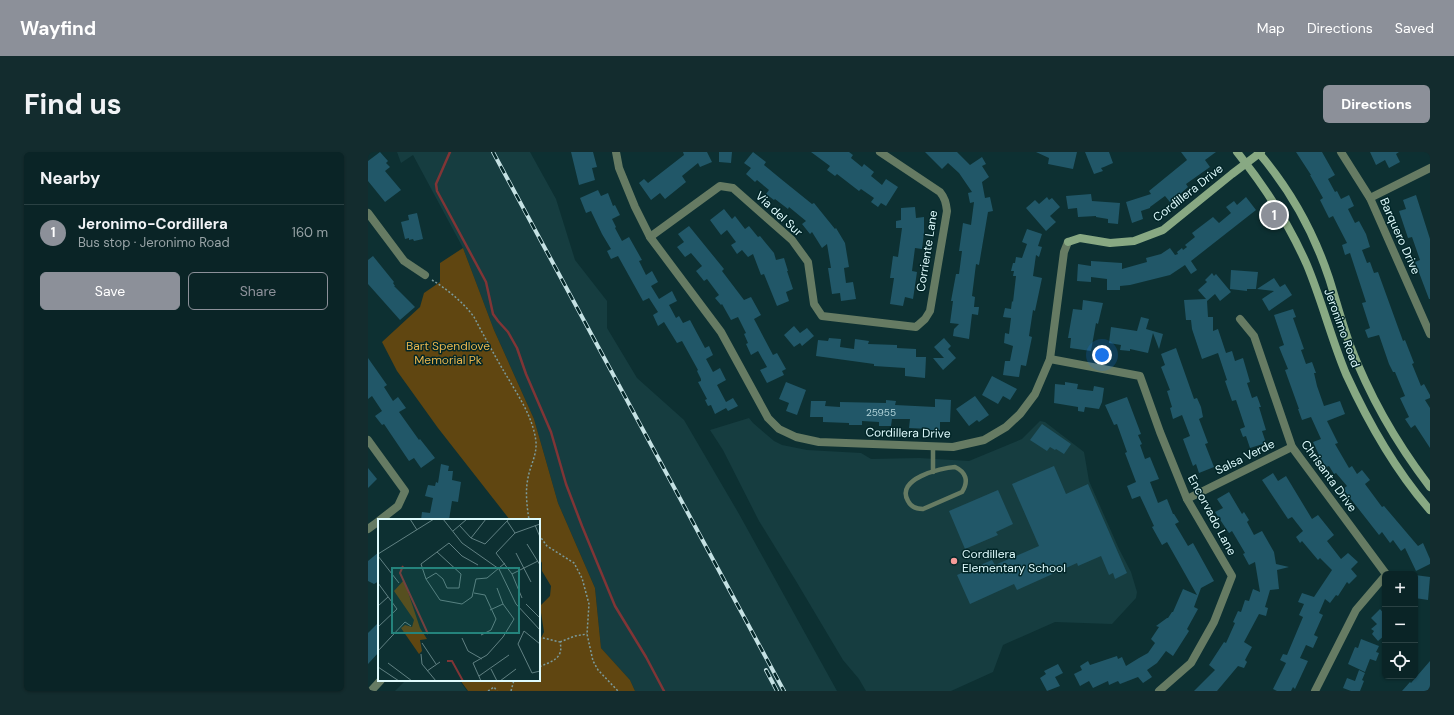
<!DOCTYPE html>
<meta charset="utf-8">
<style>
:root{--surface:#0a2426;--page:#132c2e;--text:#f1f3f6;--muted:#99a4a7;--line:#2a4143;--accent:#8c9099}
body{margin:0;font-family:"DM Sans",sans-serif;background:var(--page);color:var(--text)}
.controls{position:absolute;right:12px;bottom:12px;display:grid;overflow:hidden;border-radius:6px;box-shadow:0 1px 3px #0004}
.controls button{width:36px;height:36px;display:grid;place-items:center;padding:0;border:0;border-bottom:1px solid var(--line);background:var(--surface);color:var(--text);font:20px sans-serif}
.you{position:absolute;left:734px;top:203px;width:14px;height:14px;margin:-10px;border:3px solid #fff;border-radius:50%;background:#1a73e8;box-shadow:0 0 0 6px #1a73e833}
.badge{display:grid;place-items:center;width:26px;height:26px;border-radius:50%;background:var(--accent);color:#fff;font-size:13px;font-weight:700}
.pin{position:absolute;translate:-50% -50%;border:2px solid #fff;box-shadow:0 1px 4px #0006}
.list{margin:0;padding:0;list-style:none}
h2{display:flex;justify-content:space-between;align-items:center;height:52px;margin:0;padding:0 16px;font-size:17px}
h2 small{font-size:13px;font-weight:400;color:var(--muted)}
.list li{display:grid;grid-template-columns:26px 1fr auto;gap:12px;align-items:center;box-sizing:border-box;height:56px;padding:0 16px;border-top:1px solid var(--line)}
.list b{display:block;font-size:15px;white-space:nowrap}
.list p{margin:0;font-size:13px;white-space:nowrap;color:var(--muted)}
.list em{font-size:13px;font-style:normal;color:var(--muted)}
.actions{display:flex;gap:8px;padding:12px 16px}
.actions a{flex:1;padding:9px 0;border:1px solid var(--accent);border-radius:6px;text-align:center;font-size:14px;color:var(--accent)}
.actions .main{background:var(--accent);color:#fff}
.icon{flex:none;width:22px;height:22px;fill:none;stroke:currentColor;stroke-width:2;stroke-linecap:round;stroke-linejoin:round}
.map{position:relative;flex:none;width:1062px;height:539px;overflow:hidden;border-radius:6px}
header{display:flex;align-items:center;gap:24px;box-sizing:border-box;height:56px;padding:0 20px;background:var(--accent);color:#fff}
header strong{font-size:19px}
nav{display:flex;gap:22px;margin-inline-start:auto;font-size:14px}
.intro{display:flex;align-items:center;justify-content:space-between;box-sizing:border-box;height:96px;padding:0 24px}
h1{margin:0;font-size:28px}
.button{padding:10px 18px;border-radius:6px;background:var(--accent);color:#fff;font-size:14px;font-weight:700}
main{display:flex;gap:24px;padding:0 24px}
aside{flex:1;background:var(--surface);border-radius:6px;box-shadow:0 1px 3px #0004}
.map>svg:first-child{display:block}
</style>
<header>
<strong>Wayfind</strong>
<nav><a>Map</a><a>Directions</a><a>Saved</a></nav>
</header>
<div class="intro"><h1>Find us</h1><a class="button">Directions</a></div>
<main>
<aside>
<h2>Nearby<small></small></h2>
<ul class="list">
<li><span class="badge">1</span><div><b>Jeronimo-Cordillera</b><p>Bus stop · Jeronimo Road</p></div><em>160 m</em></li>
</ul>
<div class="actions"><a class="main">Save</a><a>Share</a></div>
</aside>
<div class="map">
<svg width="1062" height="539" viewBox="0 0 1062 539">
<rect width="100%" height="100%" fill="#0d3032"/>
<!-- built -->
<g fill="#163d40">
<path d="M29,0H162L188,47L207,108L239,149V176L269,226L316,268L371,362L469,539H267L262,528L233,496L227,436L190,351L166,267L126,178L95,96L45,3L33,11Z"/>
<path d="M381,266L385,271L406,289L414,293L439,298L493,301L503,307L551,306L601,309L654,287L672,269L677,270L716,300L721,329L751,397L763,420L769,440L768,446L744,472L687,470L635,493L625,520L583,539H498L491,527L475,508L428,429L391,369L355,298L342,278Z"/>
<path d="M38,528H91L99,539H27Z"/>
</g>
<!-- green -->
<path fill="#604611" d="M95,96L126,178L166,267L190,351L227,436L233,496L262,528L267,539H100L92,528H171V490L176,480L172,454L182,444L183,434L174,419V411L171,406V368H142L70,276L29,219L14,190L52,155L56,141L72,130V111Z"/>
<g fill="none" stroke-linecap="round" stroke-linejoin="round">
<!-- stream -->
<path stroke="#803536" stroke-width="2.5" d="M82,0L68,32L69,39L118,130L125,162L130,169L140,180L149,196L158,222L183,280L198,332L214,374L247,454L278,505L296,539"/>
</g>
<!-- building -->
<g fill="#215768">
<path d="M12,0L20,9L18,11L22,15L17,19L33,38L17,50L0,29V9Z"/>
<path d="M203,0H225L229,15L224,16L227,28L211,33Z"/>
<path d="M315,0H339L344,10L332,15L330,11L314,24L318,30L297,47L292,41L283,48L271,31L276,27L280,31L316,3Z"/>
<path d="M351,0H364L363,11L351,10Z"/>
<path d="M385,0L398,10L396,13L413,27L444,52L446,51L467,77L468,76L477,91L481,115L476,116L478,131L485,130L488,147L473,149L472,141L464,142L460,116H463L459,92L454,96L444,80L442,82L434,72L438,69L421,55L420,57L407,47L406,48L398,42L401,38L389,28L387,30L378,22L383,16L376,11Z"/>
<path d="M443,0H481L485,3L483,6L494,15L496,12L506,20L503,24L514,33L518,27L530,35L518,54L513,51L510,55L503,50L506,46L493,37L491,39L469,22L467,24L459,18L462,14Z"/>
<path d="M557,0H589L602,13L614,5L618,12L614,14L621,25L614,30L617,46L622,45L625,59L620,60L611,113L608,112L604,144L607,145L606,155H611L610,163L604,162L601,187L585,184L586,177L591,172L582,171L585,149H583L588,122H591L594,99H591L595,71L603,73L606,50L602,51L600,41L604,40L591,21L580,11L574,17Z"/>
<path d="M668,0H709L705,17L680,12L681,6Z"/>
<path d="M717,0H741L745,11L736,15L733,16L735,19L726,22Z"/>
<path d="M813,0H848L837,8L842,15L818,32L820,35L810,44L802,50L797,44L782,55V56L773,59L775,67L764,71L758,50L783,42L781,39L819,8Z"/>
<path d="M928,0H954L967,23L960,27L967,40L969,39L973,47L981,43L986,54L980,57L987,71L991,69L998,82L1002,95L994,98L999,111L1002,110L1006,121L1010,120L1035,189L1037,188L1046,211L1044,212L1053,234L1056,232L1062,243V246L1057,248L1062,256V296L1047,273L1043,276L1037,267L1041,265L1032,246L1037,244L1027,220H1025L1021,212L1011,183L1000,186L997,178L1002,176L994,151L998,150L982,101L977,103L974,93L979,91L965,64L961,66L952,48L955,46L942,23H943Z"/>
<path d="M1002,0H1031L1028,2L1032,10L1021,16L1017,8L1008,13Z"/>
<path d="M230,38L233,44L240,41L245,54L247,53L252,63L244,67L248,75L247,76L254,89L261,85L274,108L271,109L278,123L284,119L290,130L283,134L291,147L304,139L309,149L301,153L308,166L311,164L315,171L322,168L337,196L341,194L345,203L338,207L345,220L352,216L358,228L349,233L358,250L365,246L370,254L360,259L358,256L347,262L343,253L340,254L337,248L339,247L330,230L333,229V227L329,219L330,218L314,189L309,191L296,170L290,174L285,163L290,160L281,146L275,149L250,104L243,107L239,99L243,97L234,82L223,59L218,61L212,46Z"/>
<path d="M723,42L724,49L752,51L750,72L740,71V67L728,65V64L710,65L709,56L700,57L698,44Z"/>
<path d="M1048,43L1062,87V147H1061L1047,110L1052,108L1044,85L1040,86L1031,59L1038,57L1035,48Z"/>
<path d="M679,45L681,48L684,46L692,55L682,64L688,70L678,79L658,56L667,48L671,52Z"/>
<path d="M878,45L888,58L823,109L829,118L823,122L817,113L802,123L762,133L752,134V138H739V127L723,125V130L709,129L710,112L723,114V109L754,111V117L779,110L778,106L793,102L802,96L807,103L810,102L809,100L814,96L815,98L819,95L817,93L827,85L824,81L845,65L851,71L863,61L858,55L866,49L869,53Z"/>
<path d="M547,55L548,66L556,65V81L554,97L547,96L544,119L549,120L545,147L537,145L535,154L522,152L526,126H522L525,104L530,105L534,76H528V69L533,68V56Z"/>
<path d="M356,57L364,67L367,64L377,77L381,74L390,85L392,84L406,101L408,108L416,106L420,119H419L425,137L418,140L421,149L409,154L396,122L393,123L385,102L380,105L374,98L369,102L363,93L368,90L359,78L353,83L342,68Z"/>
<path d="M49,61L55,87L46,89L45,87L41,88V86L37,87L33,70L41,68L40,63Z"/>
<path d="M321,74L356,117L354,119L376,148L383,145L393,163L386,167L405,203L409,201L418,217L414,219L416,223L399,231L392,218L399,215L390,199L383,203L378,192L380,191L376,182L378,181L370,165L363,168L354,152L353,153L347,146L351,143L339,127L336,129L328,119L334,114L323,101L317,105L309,95L316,90L310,82Z"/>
<path d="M659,77L674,82L670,94L674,95L671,105L668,103L665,124L674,126L667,159L665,158L661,184L664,185L658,214L653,213L651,225L635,223L637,209H642L645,194L636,191L637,181L641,182L643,166L635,165L637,156L643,157L644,149L645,150L648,124H645L646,119H643L645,111H647L648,105L654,106L659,92L654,90Z"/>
<path d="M5,104L26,130L25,131L27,134H26L47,155L32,168L0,132V108Z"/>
<path d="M863,118L890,120L888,137H879V139L862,137Z"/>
<path d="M844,121L846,124L848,122L863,140L852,149L847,142L839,149L840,165H845V179L850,177L858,201L864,199L867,209L875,206L882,230L879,231L884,246L889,244L893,255H891L898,278L894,279L898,291L882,296L878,284L875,285L872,277L877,275L868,248L864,249L857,229L859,228L850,201L834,207L824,177L823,168H818L816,148L838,147L830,138L839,130L837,128Z"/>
<path d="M906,126L912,135L917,132L924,143L901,159L894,147L906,139L889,137Z"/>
<path d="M715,148L735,151L730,172L728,171L723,199L702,196L703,186H700L705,157L714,158Z"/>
<path d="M925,157L928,165L925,166L936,197L933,198L938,212L944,210L948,221H946L949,234L956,254L972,249L977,262L959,269L970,291L967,292L981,316L984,314L989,322L994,318L1002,328L997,332L1014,355L1016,354L1050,394L1055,391L1062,407V412L1048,419L1037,396L1033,399L1025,388L1022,391L1014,380L1011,383L975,337L979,334L968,321L966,322L961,314L958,315L952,305L945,290L953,287L943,265L934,268L930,257H931L917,218L920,217L911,195L916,193L906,163Z"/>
<path d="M773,165L781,167L778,177L795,182L791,197L785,181L780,201L762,197V199L752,198L753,193L741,191L743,175L769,179Z"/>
<path d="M426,174L432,181L439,176L446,184L434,194L432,191L426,195L416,183Z"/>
<path d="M461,186L473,187L472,195L486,197L487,187L501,189L500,192L529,193V196L548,197V205H558L557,226L537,224V216L506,214V212L448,204L450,188L460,189Z"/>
<path d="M576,186L583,194L580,197L588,206L575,218L565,206H576L566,195Z"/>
<path d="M808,196L826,247L829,246L833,255L835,265L831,267L840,291L837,292L846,315L831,321L828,312L825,314L815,287L822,284L814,263L805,267L802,256L804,255L799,239L802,238L793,215L797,213L793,202Z"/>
<path d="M0,206L19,233L16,235L25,249L30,245L38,256L31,260L51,288L52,287L67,306L53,316L46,306L41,309L16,272L14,273L7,264L14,259L4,244L0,247Z"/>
<path d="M624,224L649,237L642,248L635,244L630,252L614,243Z"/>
<path d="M418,230L438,238L429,263L418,259L421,251L411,247Z"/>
<path d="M697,230L710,232L709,237L725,239L726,234L736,236L734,250L731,257L717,255L716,260L710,259V255L686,251L687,232L697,233Z"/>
<path d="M607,244L621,263L611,270L609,268L601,274L588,257Z"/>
<path d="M759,245L773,282L770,283L774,292L772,293L777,307L782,305L791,327L782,330L790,351L799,347L805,362H806L811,370L807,372L820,394L825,391L846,429L833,436L826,455L830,457L819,477L821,479L805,504L798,499L789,511L779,518L784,525L775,531L770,525L752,532L750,529L741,533L740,529L725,536L721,529L712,534L706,522L714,518L712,514L720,509L722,513L749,504L750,507L754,505L758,514L771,506L780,501L787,491L783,487L791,475L788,474L799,466H800L804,460H805L815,437L829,443L799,390L794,393L784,375L786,374L772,344L764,347L759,334L768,330L757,301L759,300L749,272L746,273L737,253Z"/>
<path d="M567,247L583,248L582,270H572V279L561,278V277L541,276L542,267H524L523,274H511V270L494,269V273H481V271L455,270V265H442L443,249H458L457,254L472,255V250L518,251V248L528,249L527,253L567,255Z"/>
<path d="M674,272L703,292L696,302L688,297L687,298L682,295L679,299L662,288Z"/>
<path d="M73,312L81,314L80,319H85L84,328L93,330L90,350L84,349L81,368H53L54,360L62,361L65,346L57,344L60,333L67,334L68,330L70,331Z"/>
<path d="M686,314L698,342L720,332L759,421L747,427L745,421L741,423L733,404L710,414L709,411L649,438L646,432L602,452L589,423L624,408L627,413L671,394L644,332Z"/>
<path d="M0,316L9,327L0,336Z"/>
<path d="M905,321L910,329L918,324L944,367L950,363L966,383L959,389L973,407L980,401L990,410L983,417L989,424L981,432L979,430L970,444L968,443L962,451L957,447L951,461L955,463L946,483L950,485L945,496L938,493L932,506L940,509L927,537L925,535L923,539H909L905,537L918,511L912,508L915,502L919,503L935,465L931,463L936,452L930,450L934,441L946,445L964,418L952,406L950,408L934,389L932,391L928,385L935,379L924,365L920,367L894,328Z"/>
<path d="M630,338L645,372L628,380L630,383L597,397L581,359Z"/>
<path d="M861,340L874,362L876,360L881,368L879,370L886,383L894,379L906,400L908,412L921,415L909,418L911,437L902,438L897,455L900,456L898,464L891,462L876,490L884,495L877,508L879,510L876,516L870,514L849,539H826L847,518L841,513L856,490L858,491L867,471L865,470L870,459L873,460L877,448L881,449L885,437L892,440L887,410L881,413L875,402L877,401L864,379L861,381L847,360L855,356L849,347Z"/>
<path d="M11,400V429L6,432L0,429V409Z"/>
<path d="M1047,423L1062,425L1060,448L1047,446Z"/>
<path d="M1012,457L1017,463V483L1010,489L1004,482L1006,479L1003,477L1009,472L1003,466Z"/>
<path d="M11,470V500L0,512V481Z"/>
<path d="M993,487L1011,494L1008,500L1011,501L1008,509L1002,507L997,520L980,512L987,495L990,496Z"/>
<path d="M1062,509V539H1034L1042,530L1043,531Z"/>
<path d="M690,512L695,521L687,525L692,534L679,539L672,526L678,522L676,519Z"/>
<path d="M991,518L997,521L994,528L996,529L992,539H983L975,536L979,526L987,529Z"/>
</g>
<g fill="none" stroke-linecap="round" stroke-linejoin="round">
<!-- path -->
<g stroke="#7b9b9d" stroke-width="1.5" stroke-dasharray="2 2" stroke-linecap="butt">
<path d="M64,128C80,138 95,150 106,165C115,182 124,199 134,216C147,239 165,263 168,290C169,303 162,314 160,326C157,340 159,354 161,368"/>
<path d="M171,383L179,394L206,411L214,426L221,452L219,482L225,509L230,518L250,539"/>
<path d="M171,485L192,490C196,507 184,509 171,515"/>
<path d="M192,490L207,484L219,482"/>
<path d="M120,539L126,535L129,539"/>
<path d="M143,539L146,528"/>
</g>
<!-- lane -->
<g stroke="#667b63" stroke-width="4.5">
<path d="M587,315C598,320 601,329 594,340L555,357C548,357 543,355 540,349C527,327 572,316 587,315Z"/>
<path d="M565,320V294"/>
</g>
<!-- street -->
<g stroke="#667b63" stroke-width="8">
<path d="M248,0L251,16L267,55L282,85L353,180L400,266L411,277L428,285L451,290L585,295L616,288L638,275L652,262L667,242L682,207L696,100L700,90"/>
<path d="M973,0L1002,46L1062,182"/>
<path d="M1002,46L1062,16"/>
<path d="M0,61L36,109L57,123"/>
<path d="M282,85L352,34L365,36L424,88L440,110L446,152L454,164L548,175L557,167L562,159L579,59C578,51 577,46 572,40L512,0"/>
<path d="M872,167L886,184L924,295L1018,422"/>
<path d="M682,207L772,224L792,280L819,347L864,424L846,470L823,511L791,539"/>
<path d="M0,288L37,339L30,354L12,368"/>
<path d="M819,347L924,295"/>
<path d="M0,377L11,369"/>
<path d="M3,539L13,528"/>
<path d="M947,539L988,458L1017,424"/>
</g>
<!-- secondary -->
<g stroke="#88a983" stroke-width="8">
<path d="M869,0C897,35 921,72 939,113C954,149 963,186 978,222C1000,270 1027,318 1062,358"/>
<path d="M890,0C921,36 946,81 961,126C968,148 974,171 982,193C1001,243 1029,292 1062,335"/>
<path d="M700,90L712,86L742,91L766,89L795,78L864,22L893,0"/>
</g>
<!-- rail casing -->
<g stroke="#c4e1e3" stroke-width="4">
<g id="rail">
<path d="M125,0L416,539"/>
<path d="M398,518L409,539"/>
</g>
</g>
<!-- rail -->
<use href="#rail" stroke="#022628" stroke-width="2.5" stroke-dasharray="8" stroke-linecap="butt"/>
</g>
<!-- markers -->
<circle fill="#f59b98" stroke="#022628" stroke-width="1.5" cx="586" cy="409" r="4"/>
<g text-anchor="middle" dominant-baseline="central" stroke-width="3" stroke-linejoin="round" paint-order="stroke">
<!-- number labels -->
<g font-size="10" fill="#b0d2d8">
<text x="513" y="260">25955</text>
</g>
<!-- street labels -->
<g font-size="12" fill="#dffbfd" stroke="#022628">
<text transform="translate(820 41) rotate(-38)">Cordillera Drive</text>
<text transform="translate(411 62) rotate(43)">Via del Sur</text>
<text transform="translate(1032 84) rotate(66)">Barquero Drive</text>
<text transform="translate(559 99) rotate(-81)">Corriente Lane</text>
<text transform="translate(974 176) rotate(70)">Jeronimo Road</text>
<text transform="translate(540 281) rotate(1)">Cordillera Drive</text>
<text transform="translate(877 305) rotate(-26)">Salsa Verde</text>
<text transform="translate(961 324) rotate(54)">Chrisanta Drive</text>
<text transform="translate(844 363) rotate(62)">Encorvado Lane</text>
</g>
<!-- park labels -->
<g font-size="12" fill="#e9b54d" stroke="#022628">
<text x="80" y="194">Bart Spendlove<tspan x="80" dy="14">Memorial Pk</tspan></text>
</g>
<!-- poi labels -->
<g font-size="12" fill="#dffbfd" stroke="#022628" text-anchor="start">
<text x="594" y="402">Cordillera<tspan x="594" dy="14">Elementary School</tspan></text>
</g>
</g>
<!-- overview -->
<g transform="translate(10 367)">
<rect width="162" height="162" fill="#0d3032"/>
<path d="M26,61L42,109L49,120L42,121L44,132L41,135L23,109L27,106L34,108L36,101L16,72Z" fill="#604611"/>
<path fill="none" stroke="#803536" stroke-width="2" d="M25,47L22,54L50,115M69,142H74L85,162"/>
<path fill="none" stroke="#618183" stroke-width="1" d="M32,0L39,11M65,0L84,24L121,50L138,85L162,111M129,2L137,14M157,6L162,18M82,7L93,19L107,25L131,0M75,12L89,0M93,19L108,0M149,25L162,46M138,34L153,63M0,35L56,0M0,37L21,64M100,46L84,37L71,24L43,45L48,60L62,81L84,85L94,78L98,60L109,59L127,44M134,55L160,42M48,60L58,54L65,60L69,69H81L83,55L59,33M0,64L19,90L0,108M96,74L107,76L118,100L113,111L103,116M144,79L134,55L118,34L137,14L162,5M148,85L162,99M0,87L10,78M112,91L125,85M84,119L90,132L104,140M44,124L58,145M162,125L146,112L140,125L154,154L162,152M0,132L27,103L33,107M43,135L44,145L58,162M10,144L34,162M0,148L21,162M113,150L119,162M49,152L62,143M101,157L131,136M103,162L95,144L109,136L125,118L136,100L125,85L119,69M122,162L138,150"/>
<path fill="#24837c" fill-opacity="0.15" stroke="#24837c" stroke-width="2" d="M14,49H141V114H14Z"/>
<rect width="162" height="162" fill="none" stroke="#dffbfd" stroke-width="2"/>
</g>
</svg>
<div class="controls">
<button>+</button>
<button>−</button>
<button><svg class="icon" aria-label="locate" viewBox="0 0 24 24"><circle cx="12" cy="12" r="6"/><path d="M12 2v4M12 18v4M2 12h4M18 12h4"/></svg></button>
</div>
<div class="you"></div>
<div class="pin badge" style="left:906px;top:63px">1</div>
</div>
</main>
